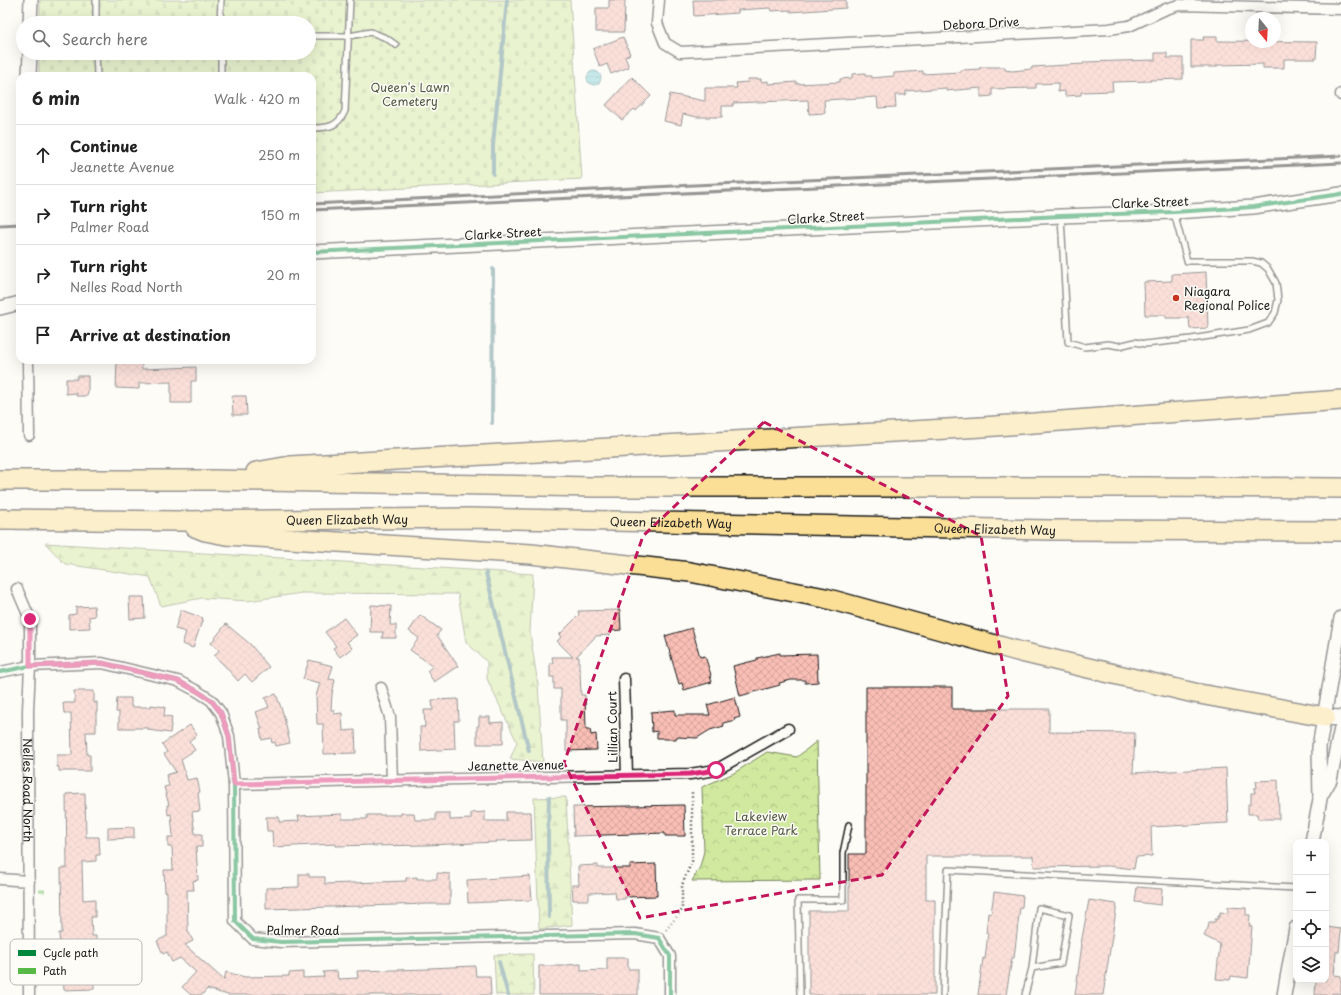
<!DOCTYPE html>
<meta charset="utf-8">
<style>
:root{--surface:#fff;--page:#f2f2f2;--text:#222;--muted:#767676;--line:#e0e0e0}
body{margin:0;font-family:"Playpen Sans",sans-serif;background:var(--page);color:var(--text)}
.controls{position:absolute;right:12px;bottom:12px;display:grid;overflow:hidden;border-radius:8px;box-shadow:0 4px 16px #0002}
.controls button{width:36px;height:36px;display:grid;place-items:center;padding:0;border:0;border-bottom:1px solid var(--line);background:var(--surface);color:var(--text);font:20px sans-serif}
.compass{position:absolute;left:1245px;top:12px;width:36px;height:36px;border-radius:50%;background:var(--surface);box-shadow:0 4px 16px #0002;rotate:162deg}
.stop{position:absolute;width:12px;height:12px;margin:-9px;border:3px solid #db2777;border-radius:50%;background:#fff}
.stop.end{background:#db2777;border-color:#fff;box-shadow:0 1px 4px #0008}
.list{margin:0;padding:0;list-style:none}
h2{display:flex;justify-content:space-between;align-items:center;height:52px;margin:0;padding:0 16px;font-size:17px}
h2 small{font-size:13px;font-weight:400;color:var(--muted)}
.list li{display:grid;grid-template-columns:26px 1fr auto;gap:12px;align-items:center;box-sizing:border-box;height:60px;padding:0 16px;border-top:1px solid var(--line)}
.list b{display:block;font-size:15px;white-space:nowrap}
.list p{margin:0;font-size:13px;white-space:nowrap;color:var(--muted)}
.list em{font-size:13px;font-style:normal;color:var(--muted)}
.icon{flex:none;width:22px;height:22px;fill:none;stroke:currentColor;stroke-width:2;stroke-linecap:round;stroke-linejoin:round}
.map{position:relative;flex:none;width:1341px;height:995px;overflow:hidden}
.search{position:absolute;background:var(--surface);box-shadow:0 4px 16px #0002;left:16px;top:16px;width:300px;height:44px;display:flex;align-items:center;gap:10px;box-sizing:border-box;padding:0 14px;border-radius:22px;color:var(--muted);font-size:15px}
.panel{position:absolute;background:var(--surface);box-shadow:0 4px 16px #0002;left:16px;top:72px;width:300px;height:292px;border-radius:12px}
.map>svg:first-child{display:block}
</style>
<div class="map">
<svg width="1341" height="995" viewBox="0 0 1341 995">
<defs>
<pattern id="forest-firs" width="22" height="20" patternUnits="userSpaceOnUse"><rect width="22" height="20" fill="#d0e99e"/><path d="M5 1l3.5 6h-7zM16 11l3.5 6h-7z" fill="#b2c788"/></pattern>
<pattern id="cemetery-stones" width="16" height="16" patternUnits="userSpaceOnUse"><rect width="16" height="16" fill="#d0e99e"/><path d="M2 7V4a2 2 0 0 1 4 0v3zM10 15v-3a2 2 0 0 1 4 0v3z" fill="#b2c788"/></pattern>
<pattern id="park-crowns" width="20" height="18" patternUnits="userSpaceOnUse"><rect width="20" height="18" fill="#d0e99e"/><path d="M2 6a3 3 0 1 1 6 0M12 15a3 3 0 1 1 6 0" fill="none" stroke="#b2c788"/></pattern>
<pattern id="water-rules" width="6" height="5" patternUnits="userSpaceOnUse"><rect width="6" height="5" fill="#80d0d9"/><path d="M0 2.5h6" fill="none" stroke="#6eb2ba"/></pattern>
<pattern id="building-cross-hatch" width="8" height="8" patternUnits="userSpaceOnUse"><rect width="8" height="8" fill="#f9beb5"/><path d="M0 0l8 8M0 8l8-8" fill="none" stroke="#d5a39b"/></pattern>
</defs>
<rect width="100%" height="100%" fill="#fdfcf7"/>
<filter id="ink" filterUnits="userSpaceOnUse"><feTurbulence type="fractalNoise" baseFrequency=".025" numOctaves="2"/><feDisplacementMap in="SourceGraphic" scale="8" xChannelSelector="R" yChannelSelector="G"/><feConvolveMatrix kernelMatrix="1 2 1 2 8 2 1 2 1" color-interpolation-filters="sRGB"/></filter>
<g filter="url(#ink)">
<!-- forest -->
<g fill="url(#forest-firs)" stroke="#76825d">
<path d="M45,543L533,574L530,633L538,685L543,762L510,759L517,742L487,679V662L466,642L458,594L302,593L248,601L202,598L161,606L150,577L65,564Z"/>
<path d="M566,797L572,925L539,929L534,798Z"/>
<path d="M533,954L534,995H496L494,955Z"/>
</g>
<!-- cemetery -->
<path fill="url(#cemetery-stones)" stroke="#76825d" d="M40,0H570L582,179L312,193V76H39V53H309V23H40Z"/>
<!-- park -->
<path fill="url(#park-crowns)" stroke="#76825d" d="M817,741L820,880L692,881L700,867L704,851L702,787L734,773L767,752L797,757Z"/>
<!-- water -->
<circle fill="url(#water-rules)" stroke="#58888d" cx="594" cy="78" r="7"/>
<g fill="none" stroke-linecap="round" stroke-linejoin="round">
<!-- stream -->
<g stroke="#58888d" stroke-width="4">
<path d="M493,174V145L507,0"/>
<path d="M492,423L493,269"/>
<path d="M486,573L529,751"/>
<path d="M549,797L548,834L549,917"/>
<path d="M499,962L508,995"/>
</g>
</g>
<!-- building -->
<g fill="url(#building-cross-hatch)" stroke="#1c1c1c">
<path d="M609,0H625L624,32H596V8H609Z"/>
<path d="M693,0H846V8L790,12V10L771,11L770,8L738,10V13L694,16Z"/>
<path d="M623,37L630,54L625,57L629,67L611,74L607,64L600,67L593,49Z"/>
<path d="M1203,37H1217V41L1317,42L1316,59H1284V68H1263V64L1217,65V67H1191V40H1204Z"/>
<path d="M1155,53H1167V58H1183V79L1150,80L1151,81L1112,82L1113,91L1081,92V95L1065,96V91L1058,92V83L1036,84V88L992,89V96L981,97V88L946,91V88L906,91V95H895L896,107L878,108L877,97L824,100L825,113L809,114L808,100L733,103V106H722V117H697L683,114L681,125L664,121L670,94L705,101V88H737L736,83L748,82V79H761V82L768,81V84L797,82V84L840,82V79L852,78V74L865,73V76H872V78L894,76V73L923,71V74L941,73L961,72V70L980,69V67H1005V70L1012,71L1032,69V67L1084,64V62L1155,60Z"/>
<path d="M632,77L651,96L636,111L634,109L622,120L606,105Z"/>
<path d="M1206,272L1208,328L1190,329L1189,318H1166V315H1145L1144,282L1172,281V274Z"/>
<path d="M117,360H141L142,369L196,367V381H191V403H171V382L139,383V389L116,388Z"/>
<path d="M77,376H88V394H87V396H76V393L66,394V379H77Z"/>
<path d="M232,396H246L247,415H233Z"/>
<path d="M129,597H144L145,618L130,619Z"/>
<path d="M371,605L391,606L390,625H396V638H382L383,632H370Z"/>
<path d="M94,606L95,616L89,617L90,628L69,629V615L76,614V607Z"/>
<path d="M181,610L203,618L193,648L182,644L186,632L175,629Z"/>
<path d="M620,610L621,630L609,631L610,635L596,636L576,657H579V670H580L581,695H585L586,729H590L591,735L596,734L597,750L566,751V720H561V689H554V677H550V663H553L552,657H573L557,641L561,637L559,635L579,615L578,611Z"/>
<path d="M420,615L441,630L437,635L458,666L434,682L427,671L433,666L410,650L419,638L409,631Z"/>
<path d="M344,618L357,635L347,642L352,648L340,657L333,648L336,646L325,632Z"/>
<path d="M226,624L250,644L269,667L252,682L245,674L238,681L223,664L214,656L219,650L211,643Z"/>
<path d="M692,628L700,657L705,656L711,675L710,676L712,682L684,690L682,683L679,684L665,636Z"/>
<path d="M780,653V655L817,654L818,682L805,683V680H791L779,683L780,685L740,696L733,666L757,660V658Z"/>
<path d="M309,660L333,666L329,679L335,680L332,694L331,710H334V714L342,713L343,731L355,730L356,753L324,754L323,724H317L316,696L320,683L303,679Z"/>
<path d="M866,687H952V709H1049V732L1135,733L1133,773L1226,768L1228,823L1151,827L1152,856L1136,857L1134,869L1109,866L1034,867L1033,856H926V900H935V995H809V911H849V854H866Z"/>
<path d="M74,691H94V703L97,702V712H96V732H86L87,755H90V771H59V767H57V755H72L71,713H64L63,703H75Z"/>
<path d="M276,694L283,713L290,743L276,746L275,742L272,743L271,738L262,740L260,729H262L256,712L269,707L265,698Z"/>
<path d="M735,697L740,717L734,719L735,720L723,723L724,726L710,730L697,738L676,737V739H663V738H657V731L652,732L651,712L675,710V715H710L707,705Z"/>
<path d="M117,698H131V707H151V705L165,707L164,716L172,717L170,733L148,730L149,728H119V712H116Z"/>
<path d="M458,699L459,721H454L455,749L421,751L420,727H425L424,710H433L432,700Z"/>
<path d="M479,717H490V723L503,722V744H477V726H479Z"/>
<path d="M190,725L197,735L189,741L195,750L181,759L187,780L197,778L200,792L198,793L200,811L192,812L195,834H202V847H196L198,880L193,881L194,890H187L188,931L193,941L185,945L224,980L226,972L245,977L289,976V973L303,972V978L324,977L323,972L337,971L338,979L358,978L357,971L429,969V968L475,966L476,976H490L491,995H228L207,989L202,995H191L182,987L196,972L180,958L172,962L167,952L163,954L157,941L167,936V891L165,892L164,870H173L172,847H168V837H173L171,814L168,815L167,805H169L164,787L169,786L166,775L176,772L164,754L167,752L162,744Z"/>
<path d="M1278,780L1279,819H1258L1257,814H1248V804H1251V793H1255L1254,788H1257L1256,781Z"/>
<path d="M85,793L86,837H99L100,855H96V861L82,862L83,900L95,899V917H91L92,936H96L97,958H93L94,989L64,990L63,976H69L68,947H60L59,933H62L61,868H67L66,794Z"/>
<path d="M684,805L685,836H665V833L574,836L573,807Z"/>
<path d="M485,812V821H506V812H531L532,840L496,841L497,842L427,845L373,846V845L336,846V844L273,847L272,831H267L266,817H279V822L299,821L298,816L342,814V819H367V815H401V813H414L415,820H436V813H450V820L471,819V813Z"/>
<path d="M134,827V838L108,839V828Z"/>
<path d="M656,864L657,896L625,897V899H616L615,892L589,893V900H573L572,885H579L578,866L598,865V868H630V865Z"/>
<path d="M437,873L450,874V904H427L266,909V888L299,887V874H309V877H325V884L406,881V878L417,877V879H437Z"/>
<path d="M530,876L532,900L468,903L467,880Z"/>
<path d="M1137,887L1162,889L1161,905L1135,902Z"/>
<path d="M994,892L1023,896L1022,907H1020L1014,958H1012L1006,995H978L983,958L985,959L988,933H986L988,913L991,914Z"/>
<path d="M1089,900L1117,904L1103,995H1075L1082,944H1081Z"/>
<path d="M1228,907L1246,908V915H1250L1249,926H1252L1248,978L1231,976L1230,980L1216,979L1220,944L1204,936L1208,928L1209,922H1215V919H1218V916H1220V912L1228,913Z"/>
<path d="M1326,927L1341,929L1339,952H1336L1334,975L1341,976V994L1332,993V995H1315L1316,980H1326Z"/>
<path d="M607,958H628V969H638V995H539V966H566V965L581,964V971L607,970Z"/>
</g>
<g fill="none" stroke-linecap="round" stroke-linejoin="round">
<!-- service casing -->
<g stroke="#1c1c1c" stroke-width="8">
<g id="service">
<path d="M96,0V23"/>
<path d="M220,23L221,0"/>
<path d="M309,36H349L371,32L386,38L396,45"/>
<path d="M96,53L97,76"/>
<path d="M221,53V76"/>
<path d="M312,128C328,128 338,127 345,111L350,0"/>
<path d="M1061,217L1068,342L1085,347L1108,344L1119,346L1135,342L1145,344L1191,339L1249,330L1268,323L1275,313L1278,300L1276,283L1268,269L1261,263L1252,261H1187L1174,213"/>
<path d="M800,995L798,900H843V853L849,825"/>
<path d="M943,995L948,870L1296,888"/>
<path d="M1025,995L1032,968L1039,908L1069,915L1061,963L1032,968"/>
</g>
</g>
<!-- minor casing -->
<g stroke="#1c1c1c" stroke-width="13">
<g id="minor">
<path d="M659,0L657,23L665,43L680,52L1109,29L1129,26L1166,9L1179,5L1341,9"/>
<path d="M1341,95V94"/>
<path d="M28,360L29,435"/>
<path id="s1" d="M17,589L30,619V666L28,710L29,995"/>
<path d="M0,672L30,666L102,663L178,681L197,691L211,700L221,713L229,736L234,784L235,921L253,939L281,942L635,934L659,938L670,956V995"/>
<path d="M624,679L627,775"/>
<path d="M381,688L390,717L392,781"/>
<path d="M234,784L690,774L716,770L788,729"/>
<path d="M0,879L29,881"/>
</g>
</g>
<!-- tertiary casing -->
<g stroke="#1c1c1c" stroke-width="16">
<g id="tertiary">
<path d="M30,23L31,0"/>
<path d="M29,76L30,53"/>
<path d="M312,252L1061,216L1174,212L1253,207L1341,194"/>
<path d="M0,308L20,303"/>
<path d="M1320,797L1330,780L1341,728"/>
<path d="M1312,842L1320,799L1319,747L1341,618"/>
<path d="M1284,995L1296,928"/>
</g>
</g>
<!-- secondary casing -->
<g stroke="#1c1c1c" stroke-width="18">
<path id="secondary" d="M1325,717L1341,718"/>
</g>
<!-- motorway casing -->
<g stroke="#1c1c1c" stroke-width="22">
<g id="motorway">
<path d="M256,472L290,466L982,427L1341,400"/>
<path d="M0,480H213L593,487H1147L1341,488"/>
<path id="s2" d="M0,519L179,521L469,518L1051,530L1341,531"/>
<path d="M195,527L205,531L226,535L531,554L690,572L825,598L1021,652L1194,693L1325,717"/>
</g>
</g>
<!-- path -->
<path stroke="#1c1c1c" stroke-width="2.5" stroke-dasharray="1 3" stroke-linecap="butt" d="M666,930L682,910V885L692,861V790"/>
<!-- service -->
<use href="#service" stroke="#fdfcf7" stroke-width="5"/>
<!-- minor -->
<use href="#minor" stroke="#fdfcf7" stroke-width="10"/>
<!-- tertiary -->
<use href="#tertiary" stroke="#fdfcf7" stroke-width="13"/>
<!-- secondary -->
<use href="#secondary" stroke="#fdfcf7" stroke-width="15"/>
<!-- motorway -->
<use href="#motorway" stroke="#fbdf96" stroke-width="19"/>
<!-- rail -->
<g stroke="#1c1c1c" stroke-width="3">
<path d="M312,204L694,185L1341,156"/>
<path d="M312,210L1341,163"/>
<path d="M0,225L20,224"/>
</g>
<!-- quiet -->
<path stroke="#58b947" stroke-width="3" stroke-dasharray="6 3" stroke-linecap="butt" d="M39,891H47"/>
<!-- cycleway casing -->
<g stroke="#fdfcf7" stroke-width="6">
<g id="cycleway">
<path d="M312,252L1061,216L1174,212L1253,207L1341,194"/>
<path d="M0,672L30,666L102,663L178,681L197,691L211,700L221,713L229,736L234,784L235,921L253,939L281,942L635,934L659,938L670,956V995"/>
</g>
</g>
<!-- cycleway -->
<use href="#cycleway" stroke="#00873e" stroke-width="4"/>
</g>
</g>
<g fill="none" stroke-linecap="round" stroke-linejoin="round" filter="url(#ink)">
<!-- route -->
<path stroke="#db2777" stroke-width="5" d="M30,619V666L102,663L178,681L197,691L211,700L221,713L229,736L234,784L690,774L716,770"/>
</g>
<!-- marked area -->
<path d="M0 0H1341V995H0ZM764,422L981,536L1008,696L882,875L640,918L564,763L643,536Z" fill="#fdfcf7" fill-opacity=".55" fill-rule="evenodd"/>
<path fill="none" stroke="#c2185b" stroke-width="3" stroke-dasharray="8 5" stroke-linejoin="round" d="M764,422L981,536L1008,696L882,875L640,918L564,763L643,536Z"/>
<!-- markers -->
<circle fill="#c8321e" stroke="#fdfcf7" stroke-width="1.5" cx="1176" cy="298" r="4"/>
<g text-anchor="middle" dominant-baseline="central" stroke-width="3" stroke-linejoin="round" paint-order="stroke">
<!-- street labels -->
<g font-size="12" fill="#1c1c1c" stroke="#fdfcf7">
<text transform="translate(981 23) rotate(-3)">Debora Drive</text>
<text transform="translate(1150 202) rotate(-2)">Clarke Street</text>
<text transform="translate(826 217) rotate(-3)">Clarke Street</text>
<text transform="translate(503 233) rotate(-3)">Clarke Street</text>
<text stroke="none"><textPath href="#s2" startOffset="347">Queen Elizabeth Way</textPath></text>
<text stroke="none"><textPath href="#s2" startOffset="671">Queen Elizabeth Way</textPath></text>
<text stroke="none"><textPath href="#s2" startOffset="995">Queen Elizabeth Way</textPath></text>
<text transform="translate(612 727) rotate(-91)">Lillian Court</text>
<text transform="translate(516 765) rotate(-1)">Jeanette Avenue</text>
<text stroke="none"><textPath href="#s1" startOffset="204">Nelles Road North</textPath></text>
<text x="303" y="930">Palmer Road</text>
</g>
<!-- park labels -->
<g font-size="12" fill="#525a43" stroke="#fdfcf7">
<text x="410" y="87">Queen's Lawn<tspan x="410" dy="14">Cemetery</tspan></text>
<text x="761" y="816">Lakeview<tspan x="761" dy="14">Terrace Park</tspan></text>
</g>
<!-- poi labels -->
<g font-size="12" fill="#1c1c1c" stroke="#fdfcf7" text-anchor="start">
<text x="1184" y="291">Niagara<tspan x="1184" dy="14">Regional Police</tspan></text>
</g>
</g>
<!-- legend -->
<rect x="10" y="939" width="132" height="46" rx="6" fill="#fdfcf7" stroke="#bab9b5" stroke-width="1"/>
<rect x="18" y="950" width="18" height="6" fill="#00873e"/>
<rect x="18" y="968" width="18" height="6" fill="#58b947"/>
<g font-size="11" fill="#1c1c1c">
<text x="43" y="957">Cycle path</text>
<text x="43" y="975">Path</text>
</g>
</svg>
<div class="controls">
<button>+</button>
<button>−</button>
<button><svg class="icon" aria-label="locate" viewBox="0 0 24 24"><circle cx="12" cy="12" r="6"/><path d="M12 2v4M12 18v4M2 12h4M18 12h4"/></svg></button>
<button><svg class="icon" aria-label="layers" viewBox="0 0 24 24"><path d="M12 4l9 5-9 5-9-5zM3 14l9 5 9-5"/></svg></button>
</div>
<svg class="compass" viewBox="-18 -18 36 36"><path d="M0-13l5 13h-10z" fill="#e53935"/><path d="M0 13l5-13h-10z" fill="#767676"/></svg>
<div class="stop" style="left:716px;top:770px"></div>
<div class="stop end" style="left:30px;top:619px"></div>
<div class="search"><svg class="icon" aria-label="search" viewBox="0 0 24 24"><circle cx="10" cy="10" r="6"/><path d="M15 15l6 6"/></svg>Search here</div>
<section class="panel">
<h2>6 min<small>Walk · 420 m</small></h2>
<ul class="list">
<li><svg class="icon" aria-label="ahead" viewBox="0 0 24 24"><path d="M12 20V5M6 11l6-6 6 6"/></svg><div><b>Continue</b><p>Jeanette Avenue</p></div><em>250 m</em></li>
<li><svg class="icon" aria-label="right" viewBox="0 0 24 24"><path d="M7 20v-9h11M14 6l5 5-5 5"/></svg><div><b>Turn right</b><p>Palmer Road</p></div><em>150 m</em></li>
<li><svg class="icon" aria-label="right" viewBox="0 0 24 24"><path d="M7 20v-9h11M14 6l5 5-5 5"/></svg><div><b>Turn right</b><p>Nelles Road North</p></div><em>20 m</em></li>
<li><svg class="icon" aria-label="arrive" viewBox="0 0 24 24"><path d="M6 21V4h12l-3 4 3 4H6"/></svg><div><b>Arrive at destination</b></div></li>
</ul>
</section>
</div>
